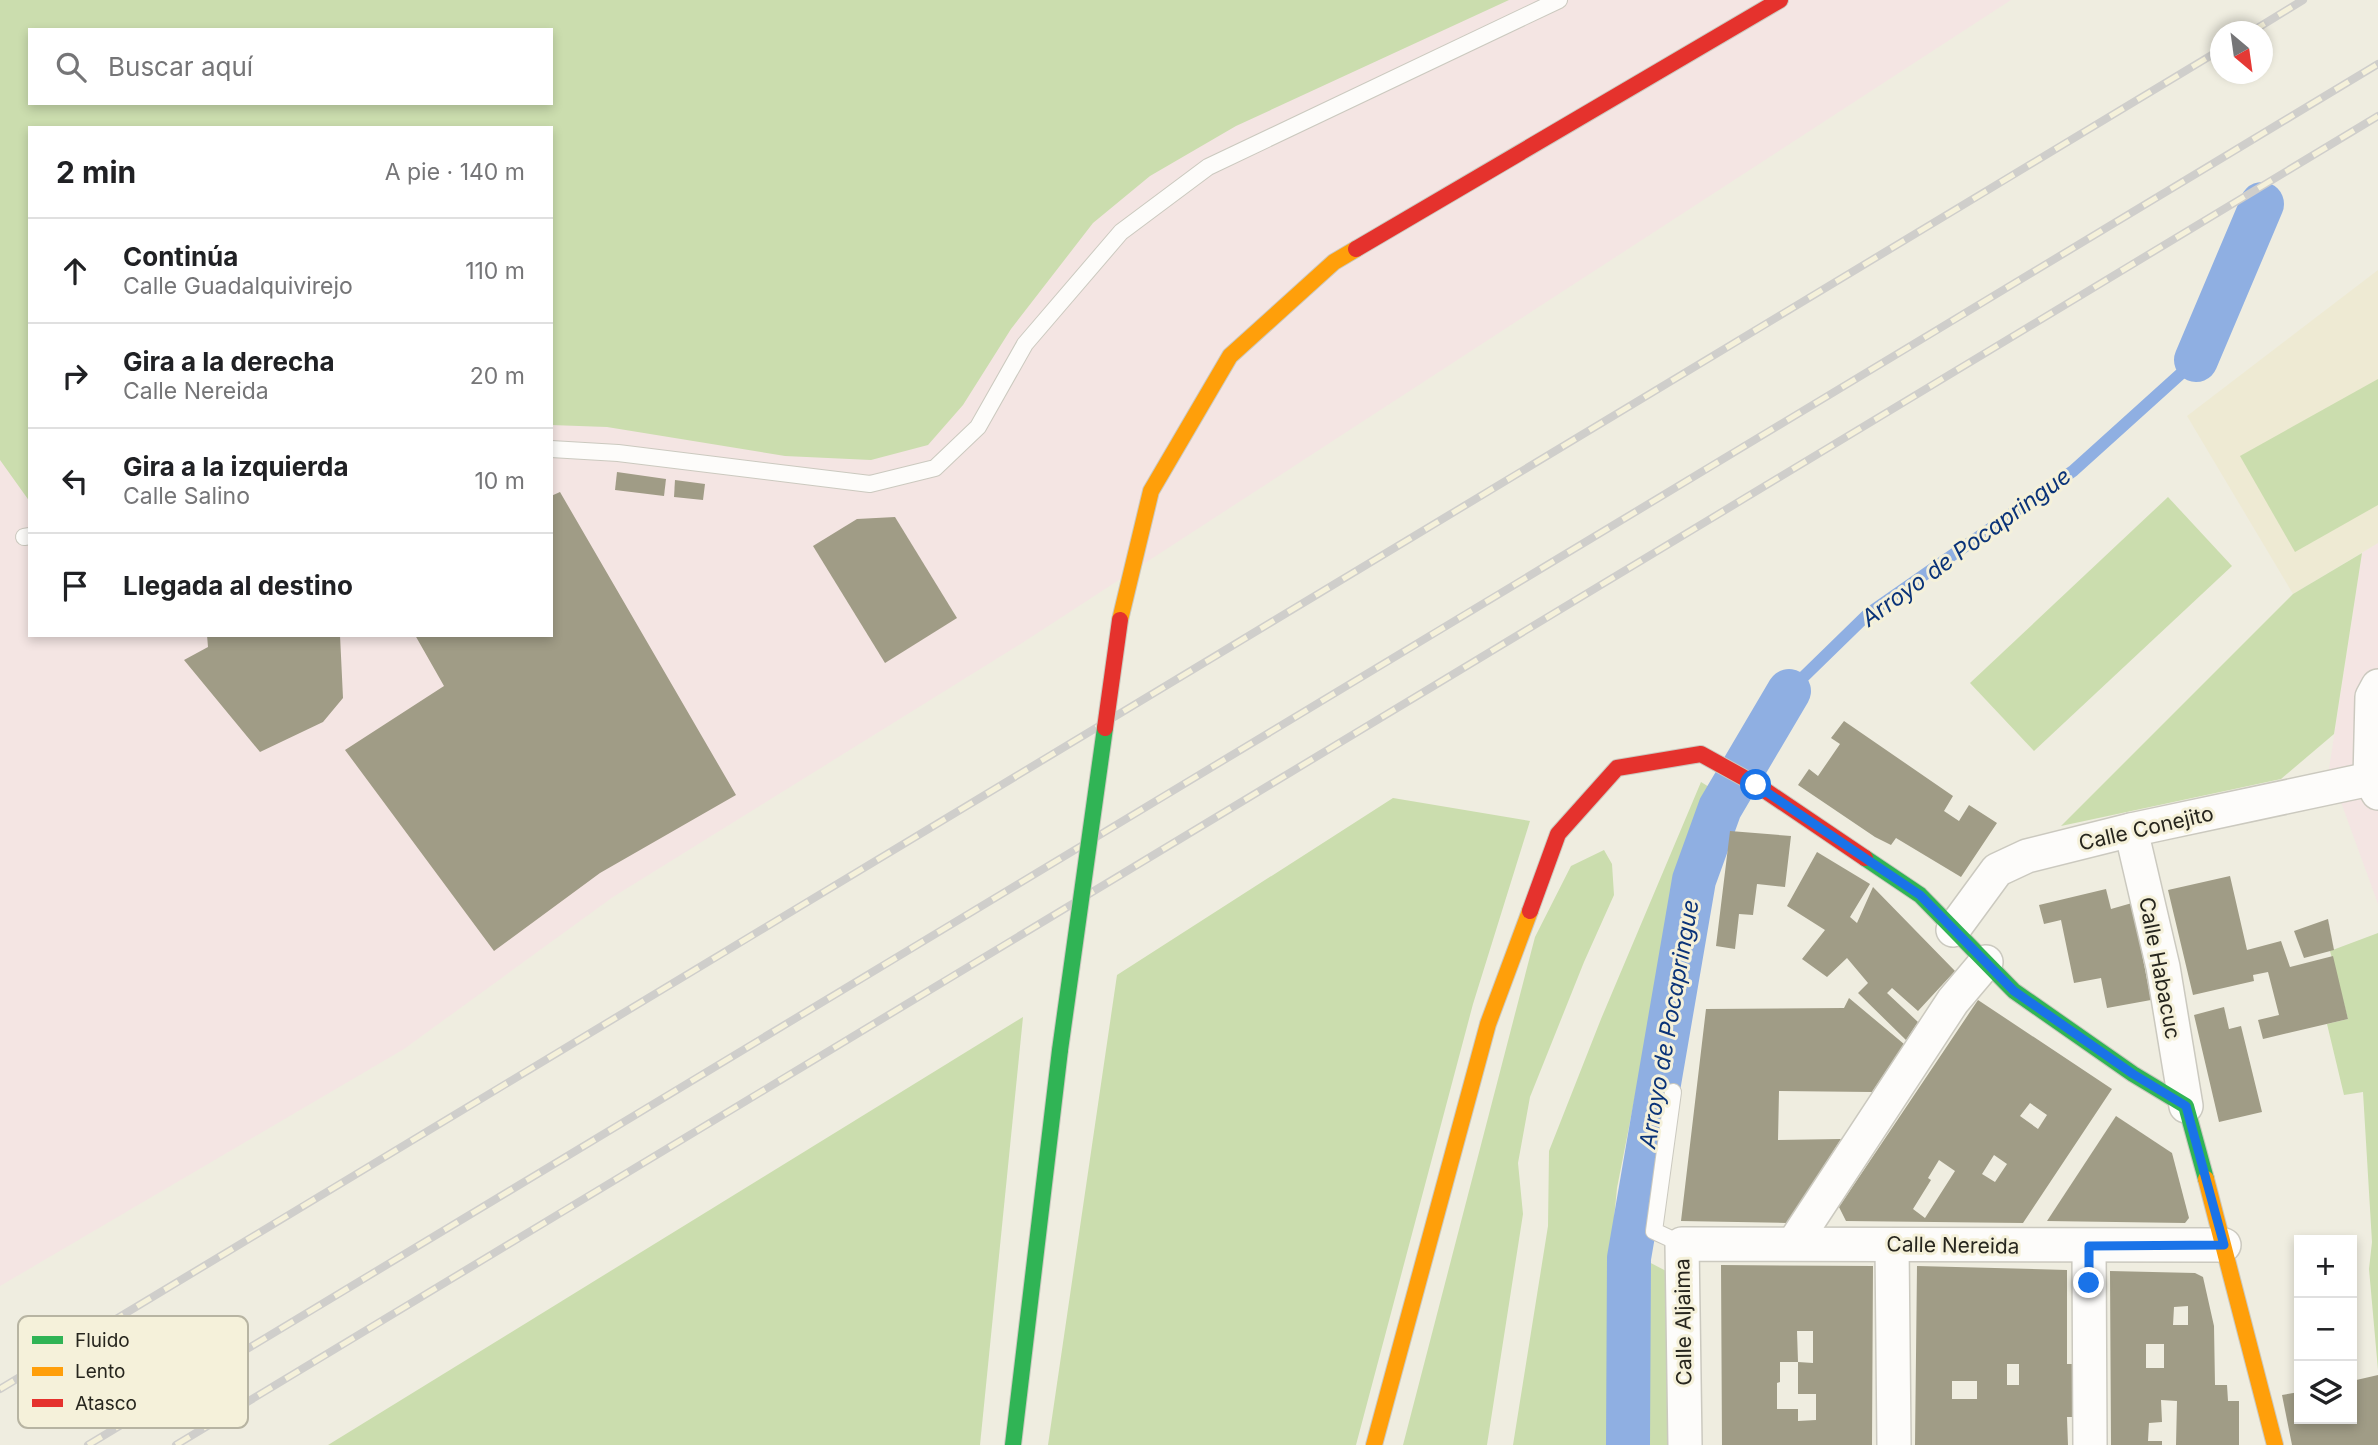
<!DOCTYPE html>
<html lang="es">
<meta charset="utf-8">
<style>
:root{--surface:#fff;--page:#f2f2f2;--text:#202124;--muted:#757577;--line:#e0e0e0}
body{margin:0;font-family:Inter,sans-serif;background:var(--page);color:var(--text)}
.controls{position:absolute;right:21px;bottom:21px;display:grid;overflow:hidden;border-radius:0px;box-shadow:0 4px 10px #0003}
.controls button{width:63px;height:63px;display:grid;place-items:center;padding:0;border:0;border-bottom:2px solid var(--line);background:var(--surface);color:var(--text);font:35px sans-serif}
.compass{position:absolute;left:2210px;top:21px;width:63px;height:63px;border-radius:50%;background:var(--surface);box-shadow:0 4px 10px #0003;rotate:151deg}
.stop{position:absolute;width:21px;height:21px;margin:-16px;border:5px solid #1a73e8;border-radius:50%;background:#fff}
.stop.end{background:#1a73e8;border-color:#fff;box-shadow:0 2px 7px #0008}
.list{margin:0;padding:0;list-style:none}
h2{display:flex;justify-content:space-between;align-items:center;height:91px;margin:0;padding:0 28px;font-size:30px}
h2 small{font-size:23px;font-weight:400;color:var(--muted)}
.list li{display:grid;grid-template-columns:46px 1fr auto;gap:21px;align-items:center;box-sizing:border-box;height:105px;padding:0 28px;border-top:2px solid var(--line)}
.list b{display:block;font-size:26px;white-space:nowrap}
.list p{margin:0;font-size:23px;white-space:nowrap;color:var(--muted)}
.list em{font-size:23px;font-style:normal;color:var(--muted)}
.icon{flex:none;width:38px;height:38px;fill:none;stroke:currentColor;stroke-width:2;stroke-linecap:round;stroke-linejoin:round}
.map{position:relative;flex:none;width:2378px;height:1445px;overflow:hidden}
.search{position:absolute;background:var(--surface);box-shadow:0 4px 10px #0003;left:28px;top:28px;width:525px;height:77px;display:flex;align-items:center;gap:18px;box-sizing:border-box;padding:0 24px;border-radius:0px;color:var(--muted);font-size:26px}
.panel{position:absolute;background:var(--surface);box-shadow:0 4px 10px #0003;left:28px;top:126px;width:525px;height:511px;border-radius:0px}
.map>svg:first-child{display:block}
</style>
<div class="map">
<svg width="2378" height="1445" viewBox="0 0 2378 1445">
<rect width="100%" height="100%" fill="#efede0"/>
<!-- industrial -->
<g fill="#f4e5e3" fill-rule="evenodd">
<path d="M0,0H2011L1022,643L613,897L404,1049L0,1286ZM30,30H551V103H30ZM30,128H551V635H30Z"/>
<path d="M2378,543V904L2329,769L2362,553Z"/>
</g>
<!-- built -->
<path fill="#eeead3" d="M2378,270V543L2293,594L2187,416Z"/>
<!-- green -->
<g fill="#cbddae" fill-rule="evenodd">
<path d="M0,0H1509L1236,126L1150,176L1093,223L1011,329L963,405L928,445L871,460L785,456L607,427L551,425V128H30V502L0,460ZM30,30H551V103H30Z"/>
<path d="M2378,379V505L2295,552L2240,456Z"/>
<path d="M2168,497L2232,566L2034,751L1970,683Z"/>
<path d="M2362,553L2334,734L2281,779L2061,826L2293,594Z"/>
<path d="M1701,782L1714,790L1676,888L1617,1188L1608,1280L1609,1445H1513L1548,1226L1549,1151L1601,1019Z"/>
<path d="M1393,798L1530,821L1473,1004L1356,1445H1048L1117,975Z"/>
<path d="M1604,850L1612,864L1614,895L1584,962L1530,1097L1518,1163L1523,1214L1487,1445H1403L1535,937L1571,866Z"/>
<path d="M2378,933V1370L2369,1269L2372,1242L2363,1092L2344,1095L2327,1024L2348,1019L2330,951Z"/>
<path d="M1023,1017L980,1445H328Z"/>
<path d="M1645,1260L1670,1273V1445H1645Z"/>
</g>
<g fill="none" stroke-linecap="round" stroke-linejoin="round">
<!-- stream -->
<path stroke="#8fafe2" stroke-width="12" d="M1789,691L1868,614L2073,471L2196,360"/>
<!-- canal -->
<g stroke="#8fafe2" stroke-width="44">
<path d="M2196,360L2262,204"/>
<path d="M1628,1445L1629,1258L1694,880L1720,808L1789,691"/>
</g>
</g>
<!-- building -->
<g fill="#a09c86" fill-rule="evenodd">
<path d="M617,472L666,479L664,496L615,490Z"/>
<path d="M675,480L705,484L703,500L674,497Z"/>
<path d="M560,492L736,795L600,873L494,951L345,750L444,686L415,635H551V496Z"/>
<path d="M895,517L957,618L885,663L813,546L857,519Z"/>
<path d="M207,635H340L343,698L323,722L260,752L184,660L208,647Z"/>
<path d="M1844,721L1953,796L1944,811L1959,821L1969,805L1997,823L1961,877L1896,838L1891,845L1875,837L1798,785L1809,769L1818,776L1840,744L1831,738Z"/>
<path d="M1730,831L1791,836L1785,887L1757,884L1753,915L1739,914L1735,949L1716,946Z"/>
<path d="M1817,852L1870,884L1850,917L1857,923L1873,887L1955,971L1918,1011L1892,988L1887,993L1918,1022L1906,1040L1858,993L1868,983L1847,958L1827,977L1802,959L1825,930L1787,906Z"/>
<path d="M2230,876L2247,950L2281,941L2290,967L2333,956L2348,1019L2263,1039L2258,1020L2279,1015L2268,972L2253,975L2254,981L2193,995L2168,890Z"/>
<path d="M2106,889L2111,909L2132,903L2151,1000L2107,1008L2101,978L2074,983L2061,920L2044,924L2039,905Z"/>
<path d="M2328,919L2334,950L2304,958L2294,931Z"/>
<path d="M1849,998L1904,1044L1872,1092L1779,1091L1778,1140L1841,1139L1787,1223L1681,1221L1706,1009L1844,1008Z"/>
<path d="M1978,1000L2112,1089L2023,1223L1846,1221L1839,1207ZM2030,1103L2047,1115L2038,1129L2020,1116ZM1994,1155L2007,1164L1995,1182L1982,1174ZM1939,1160L1955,1171L1925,1218L1913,1209L1931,1180L1928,1178Z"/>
<path d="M2224,1007L2229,1029L2241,1026L2262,1112L2219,1122L2194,1015Z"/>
<path d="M2116,1116L2172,1153L2189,1218L2185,1223L2047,1221Z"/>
<path d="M1721,1265L1873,1266L1872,1445H1722ZM1797,1331H1813V1363L1798,1362V1394H1816V1420L1798,1421V1409H1777V1383L1780,1382V1362H1798Z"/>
<path d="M1917,1266L2067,1270V1364H2072L2073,1417H2067L2068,1445H1915ZM2007,1364H2019V1385H2007ZM1952,1381H1977V1399H1952Z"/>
<path d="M2110,1271L2195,1273L2203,1277L2214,1326L2215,1385H2227L2228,1401H2239V1445H2176L2177,1401L2161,1400L2162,1422L2149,1423L2148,1441H2162V1445H2111ZM2188,1306V1325H2173L2174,1307ZM2146,1344H2164V1368H2146Z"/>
<path d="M2378,1375V1445H2292L2282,1395L2299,1392V1419H2352V1381Z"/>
</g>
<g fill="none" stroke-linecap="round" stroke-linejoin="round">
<!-- lane casing -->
<g stroke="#cbc9bf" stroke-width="18">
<g id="lane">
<path d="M551,449L618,453L870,484L935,468L978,427L1025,344L1121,232L1208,167L1559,0"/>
<path d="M24,537L30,536"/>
<path d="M1673,1092L1654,1231L1682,1244"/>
</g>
</g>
<!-- street casing -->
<g stroke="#cbc9bf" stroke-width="36">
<g id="street">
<path d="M2378,686L2372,697L2370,779L2378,793"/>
<path d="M2131,830L2163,967L2186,1106"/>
<path d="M1953,930L1997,870L2027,856L2131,830L2370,779"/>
<path d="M1794,1243L1953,1001L1986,962"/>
<path d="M1892,1245L1894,1445"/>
<path d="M2089,1246L2090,1445"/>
<path d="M1685,1445L1682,1244L2224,1245"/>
</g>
</g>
<!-- fast casing -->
<g stroke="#cbc9bf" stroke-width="18">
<g id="fast">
<path d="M1865,858L1920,895L2014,991L2133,1074L2186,1106L2206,1179"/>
<path d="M1013,1445L1060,1050"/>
</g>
</g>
<!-- slow casing -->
<g stroke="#cbc9bf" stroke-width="18">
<g id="slow">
<path d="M1120,620L1151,491L1230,356L1334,262L1356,249"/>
<path d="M2206,1179L2275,1445"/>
<path d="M1374,1445L1488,1024L1530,911"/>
</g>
</g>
<!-- jam casing -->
<g stroke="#cbc9bf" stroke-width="18">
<g id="jam">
<path d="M1356,249L1780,0"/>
<path d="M1530,911L1558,834L1617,768L1701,754L1757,785L1865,858"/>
</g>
</g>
<!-- lane -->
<use href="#lane" stroke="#fdfcfa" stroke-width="16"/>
<!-- street -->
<use href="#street" stroke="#fdfcfa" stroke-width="33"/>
<!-- fast -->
<use href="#fast" stroke="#30b455" stroke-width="16"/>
<!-- slow -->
<use href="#slow" stroke="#ff9f0a" stroke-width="16"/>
<!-- jam -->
<use href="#jam" stroke="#e5322d" stroke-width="16"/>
<!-- rail casing -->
<g stroke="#cfcecb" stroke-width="8">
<g id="rail">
<path d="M2251,32L2303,0"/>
<path d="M0,1389L2220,50"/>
<path d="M88,1445L2378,64"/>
<path d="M176,1445L2378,116"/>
</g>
</g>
<!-- rail -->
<use href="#rail" stroke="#f5f1da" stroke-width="5" stroke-dasharray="16" stroke-linecap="butt"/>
<!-- fast-bridge casing -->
<g stroke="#cbc9bf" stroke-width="18" stroke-linecap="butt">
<path id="fast-bridge" d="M1060,1050L1105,728"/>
</g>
<!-- jam-bridge casing -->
<g stroke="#cbc9bf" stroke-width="18" stroke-linecap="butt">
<path id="jam-bridge" d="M1105,728L1120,620"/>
</g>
<!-- fast-bridge -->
<use href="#fast-bridge" stroke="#30b455" stroke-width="16"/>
<!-- jam-bridge -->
<use href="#jam-bridge" stroke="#e5322d" stroke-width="16"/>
</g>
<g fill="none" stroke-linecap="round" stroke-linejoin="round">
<!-- route -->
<path stroke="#1a73e8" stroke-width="9" d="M1756,785L1920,895L2014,991L2133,1074L2186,1106L2224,1245L2089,1246V1283"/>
</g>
<g text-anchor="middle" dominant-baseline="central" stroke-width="6" stroke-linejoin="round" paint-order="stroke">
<!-- street labels -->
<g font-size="21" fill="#27261e" stroke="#f5f1da">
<text transform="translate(2146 828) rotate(-13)">Calle Conejito</text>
<text transform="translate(2160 968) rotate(79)">Calle Habacuc</text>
<text transform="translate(1953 1245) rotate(1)">Calle Nereida</text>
<text transform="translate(1683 1322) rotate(-91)">Calle Aljaima</text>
</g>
<!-- water labels -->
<g font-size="23" font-style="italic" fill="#0a3378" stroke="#f5f1da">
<text transform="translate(1966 547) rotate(-36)">Arroyo de Pocapringue</text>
<text transform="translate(1669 1024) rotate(-80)">Arroyo de Pocapringue</text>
</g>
</g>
<!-- legend -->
<rect x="18" y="1316" width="230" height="112" rx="10" fill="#f5f1da" stroke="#b7b4a2" stroke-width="2"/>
<rect x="32" y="1336" width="31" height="8" fill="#30b455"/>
<rect x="32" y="1367" width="31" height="9" fill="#ff9f0a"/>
<rect x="32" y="1399" width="31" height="8" fill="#e5322d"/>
<g font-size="19" fill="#27261e">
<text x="75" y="1347">Fluido</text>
<text x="75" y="1378">Lento</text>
<text x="75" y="1410">Atasco</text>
</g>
</svg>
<div class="controls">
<button>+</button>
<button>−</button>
<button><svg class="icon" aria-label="layers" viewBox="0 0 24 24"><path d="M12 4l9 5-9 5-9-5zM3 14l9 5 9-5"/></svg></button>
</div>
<svg class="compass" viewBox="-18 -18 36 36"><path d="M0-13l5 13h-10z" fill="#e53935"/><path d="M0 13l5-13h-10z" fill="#757577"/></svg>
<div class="stop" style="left:1756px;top:785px"></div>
<div class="stop end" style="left:2089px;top:1283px"></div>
<div class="search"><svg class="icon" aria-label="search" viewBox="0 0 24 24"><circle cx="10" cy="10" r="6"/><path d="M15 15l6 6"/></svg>Buscar aquí</div>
<section class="panel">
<h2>2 min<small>A pie · 140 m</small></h2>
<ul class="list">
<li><svg class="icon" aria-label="ahead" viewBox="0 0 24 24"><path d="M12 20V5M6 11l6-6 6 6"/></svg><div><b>Continúa</b><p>Calle Guadalquivirejo</p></div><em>110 m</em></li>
<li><svg class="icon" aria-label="right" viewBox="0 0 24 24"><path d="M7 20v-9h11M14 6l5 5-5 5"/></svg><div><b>Gira a la derecha</b><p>Calle Nereida</p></div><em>20 m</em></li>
<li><svg class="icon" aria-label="left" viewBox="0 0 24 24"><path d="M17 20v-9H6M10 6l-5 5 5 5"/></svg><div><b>Gira a la izquierda</b><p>Calle Salino</p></div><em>10 m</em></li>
<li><svg class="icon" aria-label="arrive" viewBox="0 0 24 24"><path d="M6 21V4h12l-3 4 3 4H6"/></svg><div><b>Llegada al destino</b></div></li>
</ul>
</section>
</div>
